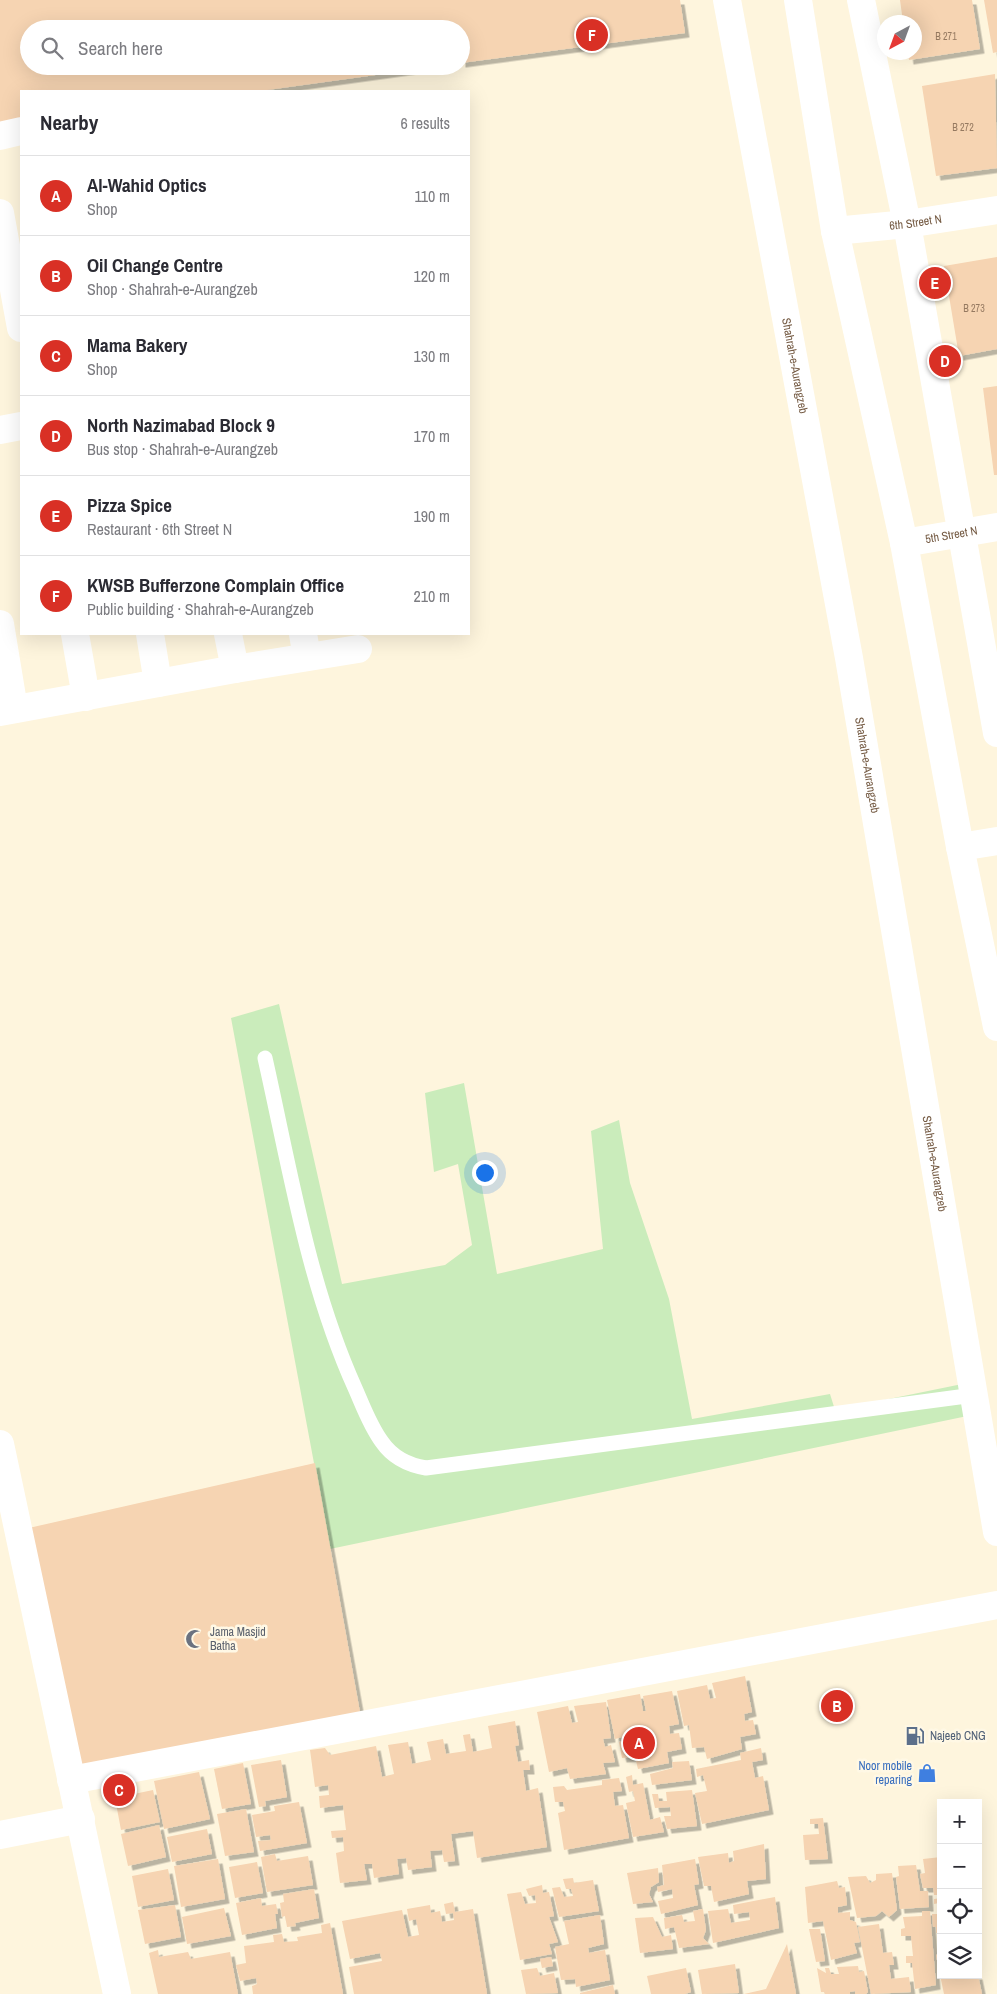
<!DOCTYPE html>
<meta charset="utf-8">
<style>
:root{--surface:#fff;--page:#f7f7f7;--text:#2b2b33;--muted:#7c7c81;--line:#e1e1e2;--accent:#d93025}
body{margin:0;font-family:"Archivo Narrow",sans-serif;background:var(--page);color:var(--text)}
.controls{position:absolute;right:15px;bottom:15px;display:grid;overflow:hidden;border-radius:0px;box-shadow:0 5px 20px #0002}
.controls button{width:45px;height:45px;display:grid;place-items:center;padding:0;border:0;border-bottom:1px solid var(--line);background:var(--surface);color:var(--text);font:25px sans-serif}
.compass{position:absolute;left:877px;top:15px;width:45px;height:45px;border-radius:50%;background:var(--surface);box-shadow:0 5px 20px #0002;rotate:221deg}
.you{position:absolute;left:484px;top:1172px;width:18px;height:18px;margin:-12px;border:4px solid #fff;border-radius:50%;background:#1a73e8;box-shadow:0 0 0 8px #1a73e833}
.badge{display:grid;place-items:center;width:32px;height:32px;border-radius:50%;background:var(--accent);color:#fff;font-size:16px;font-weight:700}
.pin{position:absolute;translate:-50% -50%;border:2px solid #fff;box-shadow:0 1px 5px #0006}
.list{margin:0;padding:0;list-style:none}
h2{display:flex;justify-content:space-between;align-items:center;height:65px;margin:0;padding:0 20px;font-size:21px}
h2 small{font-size:16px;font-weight:400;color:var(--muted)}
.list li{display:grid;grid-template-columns:32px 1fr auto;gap:15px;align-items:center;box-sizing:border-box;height:80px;padding:0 20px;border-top:1px solid var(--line)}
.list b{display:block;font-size:19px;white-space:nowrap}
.list p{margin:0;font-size:16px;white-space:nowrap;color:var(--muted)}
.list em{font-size:16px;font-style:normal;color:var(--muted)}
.icon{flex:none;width:28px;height:28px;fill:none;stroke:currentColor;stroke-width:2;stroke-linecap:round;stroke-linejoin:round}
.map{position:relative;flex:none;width:997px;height:1994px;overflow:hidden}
.search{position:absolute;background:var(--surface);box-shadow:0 5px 20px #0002;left:20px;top:20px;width:450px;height:55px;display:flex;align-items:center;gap:12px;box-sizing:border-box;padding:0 18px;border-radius:28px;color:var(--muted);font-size:19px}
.panel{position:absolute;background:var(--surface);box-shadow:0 5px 20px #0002;left:20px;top:90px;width:450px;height:545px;border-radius:0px}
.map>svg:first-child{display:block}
</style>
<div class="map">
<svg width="997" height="1994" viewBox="0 0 997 1994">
<defs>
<filter id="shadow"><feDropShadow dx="4.5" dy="4.5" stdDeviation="0" flood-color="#0004"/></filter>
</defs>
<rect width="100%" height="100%" fill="#fef5dd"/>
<!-- green -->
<path fill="#caecbb" d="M279,1004L342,1284L445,1265L472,1245L458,1164L434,1172L425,1093L464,1083L497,1274L603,1249L591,1131L619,1120L630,1183L669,1299L692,1419L830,1394L835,1410L972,1382L977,1414L330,1549L231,1018Z"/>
<!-- building -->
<g fill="#f6d4b2" filter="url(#shadow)">
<path d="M0,0H680L685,33L461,63V29H29V66L433,67L260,91H21V132L0,136Z"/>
<path d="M900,0H972L980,49L909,60L908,52H914V22H903Z"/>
<path d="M984,0H997V52L993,53Z"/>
<path d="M995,74L997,168L936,176L922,86Z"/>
<path d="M997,257V349L959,356L944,266Z"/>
<path d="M997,386V475H994L983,388Z"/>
<path d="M315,1463L363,1729L74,1782L20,1530Z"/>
<path d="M745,1676L752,1712L744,1714L745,1721L753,1720L756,1734L740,1737L742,1749L707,1759L704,1747L692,1748L689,1725L684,1726L677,1691L707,1685L710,1699L716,1698L712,1683Z"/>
<path d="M672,1691L679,1724L669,1726L670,1734L679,1733L682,1749L667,1752L669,1763L638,1769L635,1757L622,1758L619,1742L624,1741L623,1737L615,1739L607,1700L640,1694L643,1711H646L643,1696Z"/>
<path d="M606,1702L611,1738L603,1739L605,1747L611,1745L615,1762L603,1763L606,1774L570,1779L567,1768L549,1772L537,1712L568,1706L572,1723L578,1722L574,1706Z"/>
<path d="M515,1721L519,1745L515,1746L518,1762L529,1760L530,1770H523L526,1791L538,1788L547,1847L477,1858L473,1831L451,1834L455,1861L444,1862L442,1850L430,1851L432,1867L408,1870L406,1858L397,1859L399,1874L374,1878L372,1864H364L367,1880L340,1883L336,1853L344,1851L343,1837L332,1838L331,1831L346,1830L343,1805L320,1808L319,1796L329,1795L328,1785L315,1787L310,1750L325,1748L330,1755L376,1746L382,1777L394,1774L388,1745L408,1742L412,1764L431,1760L427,1742L443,1739L446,1754L466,1751L463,1735L470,1734L473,1752L492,1748L488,1726Z"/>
<path d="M761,1748L763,1760L752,1762L755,1778L763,1776L769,1810L702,1824L695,1793L707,1791L703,1775L697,1777L696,1769L741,1760L740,1753Z"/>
<path d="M281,1760L287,1797L265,1801L266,1806L259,1807L251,1765Z"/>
<path d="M689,1761L692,1780L652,1785L650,1774L673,1768L672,1762Z"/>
<path d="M243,1763L251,1804L222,1809L214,1769Z"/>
<path d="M199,1772L210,1819L164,1829L154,1781Z"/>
<path d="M632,1775L633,1785L643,1783L650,1820L660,1817L664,1832L633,1837L626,1803L635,1801L633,1791L629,1792L626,1777Z"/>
<path d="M619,1778L622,1791L613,1792L615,1806L623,1805L629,1838L564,1850L558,1813L565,1811L563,1802H555L553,1787L564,1786L567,1790L602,1785V1780Z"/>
<path d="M153,1790L160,1822L121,1830L115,1798Z"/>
<path d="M692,1790L697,1826L667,1829L664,1816H671L670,1807L655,1808L652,1794H658L659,1801H667L666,1792Z"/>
<path d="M299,1802L307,1843L260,1851L258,1841L271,1840L270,1835L256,1837L252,1815L275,1811L274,1806Z"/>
<path d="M246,1809L254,1852L225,1856L217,1814Z"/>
<path d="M823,1818L828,1859L805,1860L803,1835L819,1834L818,1824H810V1819Z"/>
<path d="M159,1825L166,1857L128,1866L121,1834Z"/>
<path d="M207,1829L212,1854L172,1862L167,1837Z"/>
<path d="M764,1844L766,1879L747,1881L749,1894L714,1902L711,1886H704L698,1857L728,1853L729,1863L734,1861L733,1851Z"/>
<path d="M275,1854L277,1861L308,1856L313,1885L267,1892L261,1857Z"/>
<path d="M941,1857V1895H934L933,1888H923L920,1874L925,1873L923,1859Z"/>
<path d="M218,1859L225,1899L181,1907L174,1866Z"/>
<path d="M695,1859L699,1884L694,1885L698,1905L661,1914L658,1901L673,1898L672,1889L658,1892L657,1887L664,1885L662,1865Z"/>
<path d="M257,1862L263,1893L235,1898L229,1867Z"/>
<path d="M916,1865L920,1891H928L929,1907L900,1909L896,1877L899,1876L898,1866Z"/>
<path d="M658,1868L659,1882L651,1887L649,1894L653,1902L633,1904L627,1873Z"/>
<path d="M168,1869L174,1900L138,1907L132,1876Z"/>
<path d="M892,1873L897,1910L889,1917L882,1911L876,1916L857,1918L848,1877L866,1876L870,1883L876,1880V1874Z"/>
<path d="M573,1878L574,1883L593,1880L599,1911L559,1917L552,1888L560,1887L564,1897L573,1896L571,1889H566L563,1879Z"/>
<path d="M837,1881L839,1888L845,1887L847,1905L838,1907V1913L850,1912V1920L856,1922L860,1942L854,1943L857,1953L831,1960L823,1921L808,1923L805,1887Z"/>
<path d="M542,1885L543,1893L549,1892L554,1916L549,1917L558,1942L549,1944L552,1954L520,1960L507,1894L521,1892L525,1904L536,1903L535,1895L529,1896L526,1889Z"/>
<path d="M314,1889L319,1918L295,1923L296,1926L287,1927L285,1916L282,1917L280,1903L284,1902L283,1894Z"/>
<path d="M775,1897L779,1928L713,1943L708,1911L728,1909L731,1923L750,1920L749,1912L734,1914L733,1905Z"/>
<path d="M261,1898L262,1906L276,1904L278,1914H275L277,1928L242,1935L236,1903Z"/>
<path d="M941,1898V1909H939V1903L934,1904V1899Z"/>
<path d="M453,1902L455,1912L473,1909L487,1994H354L349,1967L382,1961L380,1953L350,1959L342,1921L402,1910L408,1937L419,1935L416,1919L409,1921L407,1909L430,1905L431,1913L440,1911L442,1922L454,1920L453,1913L446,1914L444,1904Z"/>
<path d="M175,1905L181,1937L145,1944L138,1910Z"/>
<path d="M224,1908L231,1936L187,1944L182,1917Z"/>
<path d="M703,1909L706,1930L703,1938L709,1944L679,1948L674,1927L665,1929L664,1918L682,1915L684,1922L695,1921L693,1911Z"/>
<path d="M922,1911H930L936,1985L915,1989L912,1963H906V1956H913L911,1936H901V1929L905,1928L903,1917L922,1916Z"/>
<path d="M932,1914H941V1933H936V1927H933Z"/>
<path d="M600,1915L604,1944L588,1948L589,1953L605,1950L610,1980L576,1987L575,1979L561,1980L555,1947L569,1944L564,1921Z"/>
<path d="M653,1917L662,1937L671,1935L673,1949L640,1953L635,1918Z"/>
<path d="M330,1923L343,1994H253L252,1986L257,1984L256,1978L240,1981L236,1965L246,1963L244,1946L274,1942L273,1935L282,1934L284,1942L298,1941L297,1937L322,1933L321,1925Z"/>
<path d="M879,1924L883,1953L892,1952L894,1965H889L891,1979L909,1977L911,1992L871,1994L858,1927Z"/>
<path d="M809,1929H820L825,1961L816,1962Z"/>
<path d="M787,1944L796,1994H744L766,1989Z"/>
<path d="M158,1950L159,1957L188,1952L191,1959L230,1952L238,1994H158L149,1953Z"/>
<path d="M941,1954V1974H940L936,1955Z"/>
<path d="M551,1957L553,1966L542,1968L540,1959Z"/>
<path d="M735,1964L739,1993L702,1994L698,1970Z"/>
<path d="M858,1966L859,1972L864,1971L868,1992L866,1994H855V1991L850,1992V1994H825L824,1992H821L817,1968L826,1973L825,1968H829L831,1974H839L837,1967Z"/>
<path d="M537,1968L540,1976L554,1973L558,1993L526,1994L521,1970Z"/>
<path d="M686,1968L691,1992L685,1994H651L647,1976Z"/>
<path d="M940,1975H978L982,1994H944Z"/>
<path d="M613,1985L615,1994H580V1993Z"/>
</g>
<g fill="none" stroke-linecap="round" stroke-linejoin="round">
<!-- lane -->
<path stroke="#fff" stroke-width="15" d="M265,1058C290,1169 308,1284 355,1388C363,1406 370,1426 382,1442C393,1458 408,1465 426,1468L974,1395"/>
<!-- street -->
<g stroke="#fff" stroke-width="28">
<path d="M861,0L907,224L997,733"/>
<path d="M0,136L21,131"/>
<path d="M0,213L21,328"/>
<path id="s1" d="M835,231L907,224L997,210"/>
<path d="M0,430L21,426"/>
<path id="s2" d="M904,543L997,527"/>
<path d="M0,624L14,709"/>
<path d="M75,634L86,697"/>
<path d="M150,634L158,683"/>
<path d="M228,634L235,669"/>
<path d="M303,634L307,657"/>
<path d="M0,712L235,669L358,649"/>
<path d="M960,847L997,841"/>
<path d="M71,1780L997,1605"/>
<path d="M0,1835L81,1819"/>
</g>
<!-- secondary -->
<g stroke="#fff" stroke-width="28">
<path id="s3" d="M727,0L849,658L997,1532"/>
<path d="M798,0L835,231L904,543L960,847L997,1027"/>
<path d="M0,1444L117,1994"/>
</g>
</g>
<!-- icons -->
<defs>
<g id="mosque-bare" transform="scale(1.5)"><path d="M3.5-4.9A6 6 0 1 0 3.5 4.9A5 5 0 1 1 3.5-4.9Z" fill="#6b7280" stroke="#fff8e5" stroke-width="2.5" paint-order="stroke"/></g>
<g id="fuel-bare" transform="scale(1.5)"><path d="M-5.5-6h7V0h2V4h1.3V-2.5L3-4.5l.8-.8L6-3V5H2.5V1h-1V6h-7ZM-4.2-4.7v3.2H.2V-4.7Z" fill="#5c6f8a" stroke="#fff8e5" stroke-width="2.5" paint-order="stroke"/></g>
<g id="shop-bare" transform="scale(1.5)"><path d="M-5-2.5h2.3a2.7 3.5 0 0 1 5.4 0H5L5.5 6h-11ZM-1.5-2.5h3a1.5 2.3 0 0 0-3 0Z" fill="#3f7fe0" stroke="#fff8e5" stroke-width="2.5" paint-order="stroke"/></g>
</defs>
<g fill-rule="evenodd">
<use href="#mosque-bare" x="195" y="1639"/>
<use href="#fuel-bare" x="915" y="1736"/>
<use href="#shop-bare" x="927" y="1773"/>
</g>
<g text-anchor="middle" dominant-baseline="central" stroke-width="5" stroke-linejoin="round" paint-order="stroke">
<!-- number labels -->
<g font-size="10" fill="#957960">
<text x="946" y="36">B 271</text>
<text x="963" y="127">B 272</text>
<text x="974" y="308">B 273</text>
</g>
<!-- street labels -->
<g font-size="12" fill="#755b44" stroke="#fff8e5">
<text stroke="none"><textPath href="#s1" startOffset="81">6th Street N</textPath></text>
<text stroke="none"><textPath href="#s3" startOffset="372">Shahrah-e-Aurangzeb</textPath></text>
<text stroke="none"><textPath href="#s2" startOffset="48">5th Street N</textPath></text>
<text stroke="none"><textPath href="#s3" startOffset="778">Shahrah-e-Aurangzeb</textPath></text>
<text stroke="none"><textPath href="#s3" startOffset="1182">Shahrah-e-Aurangzeb</textPath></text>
</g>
<!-- worship labels -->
<g font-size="12" fill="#5b616d" stroke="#fff8e5" text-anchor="start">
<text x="210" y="1632">Jama Masjid<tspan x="210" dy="14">Batha</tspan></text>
</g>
<!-- service labels -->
<g font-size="12" fill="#4e5e75" stroke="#fff8e5" text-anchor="start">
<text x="930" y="1736">Najeeb CNG</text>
</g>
<!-- shop labels -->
<g font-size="12" fill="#366cbe" stroke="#fff8e5" text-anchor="end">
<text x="912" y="1766">Noor mobile<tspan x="912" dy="14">reparing</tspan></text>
</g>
</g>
</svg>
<div class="controls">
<button>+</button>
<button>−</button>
<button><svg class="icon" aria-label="locate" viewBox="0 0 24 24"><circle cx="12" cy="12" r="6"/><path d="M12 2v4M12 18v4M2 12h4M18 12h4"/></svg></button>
<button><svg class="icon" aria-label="layers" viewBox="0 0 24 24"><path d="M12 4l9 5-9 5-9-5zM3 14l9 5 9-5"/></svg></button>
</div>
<svg class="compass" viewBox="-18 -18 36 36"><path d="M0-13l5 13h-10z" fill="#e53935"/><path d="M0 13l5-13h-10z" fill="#7c7c81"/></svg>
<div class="you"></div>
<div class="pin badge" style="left:639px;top:1743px">A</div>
<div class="pin badge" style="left:837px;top:1706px">B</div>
<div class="pin badge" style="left:119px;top:1790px">C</div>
<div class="pin badge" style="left:945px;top:361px">D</div>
<div class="pin badge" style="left:935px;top:283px">E</div>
<div class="pin badge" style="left:592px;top:35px">F</div>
<div class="search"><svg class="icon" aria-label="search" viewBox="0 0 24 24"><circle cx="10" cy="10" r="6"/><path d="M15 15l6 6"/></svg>Search here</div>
<section class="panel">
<h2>Nearby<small>6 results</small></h2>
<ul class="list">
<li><span class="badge">A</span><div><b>Al-Wahid Optics</b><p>Shop</p></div><em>110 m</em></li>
<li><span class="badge">B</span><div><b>Oil Change Centre</b><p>Shop · Shahrah-e-Aurangzeb</p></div><em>120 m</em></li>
<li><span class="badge">C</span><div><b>Mama Bakery</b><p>Shop</p></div><em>130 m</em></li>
<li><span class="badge">D</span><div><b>North Nazimabad Block 9</b><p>Bus stop · Shahrah-e-Aurangzeb</p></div><em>170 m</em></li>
<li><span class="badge">E</span><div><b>Pizza Spice</b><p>Restaurant · 6th Street N</p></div><em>190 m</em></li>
<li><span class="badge">F</span><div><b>KWSB Bufferzone Complain Office</b><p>Public building · Shahrah-e-Aurangzeb</p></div><em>210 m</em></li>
</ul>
</section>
</div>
